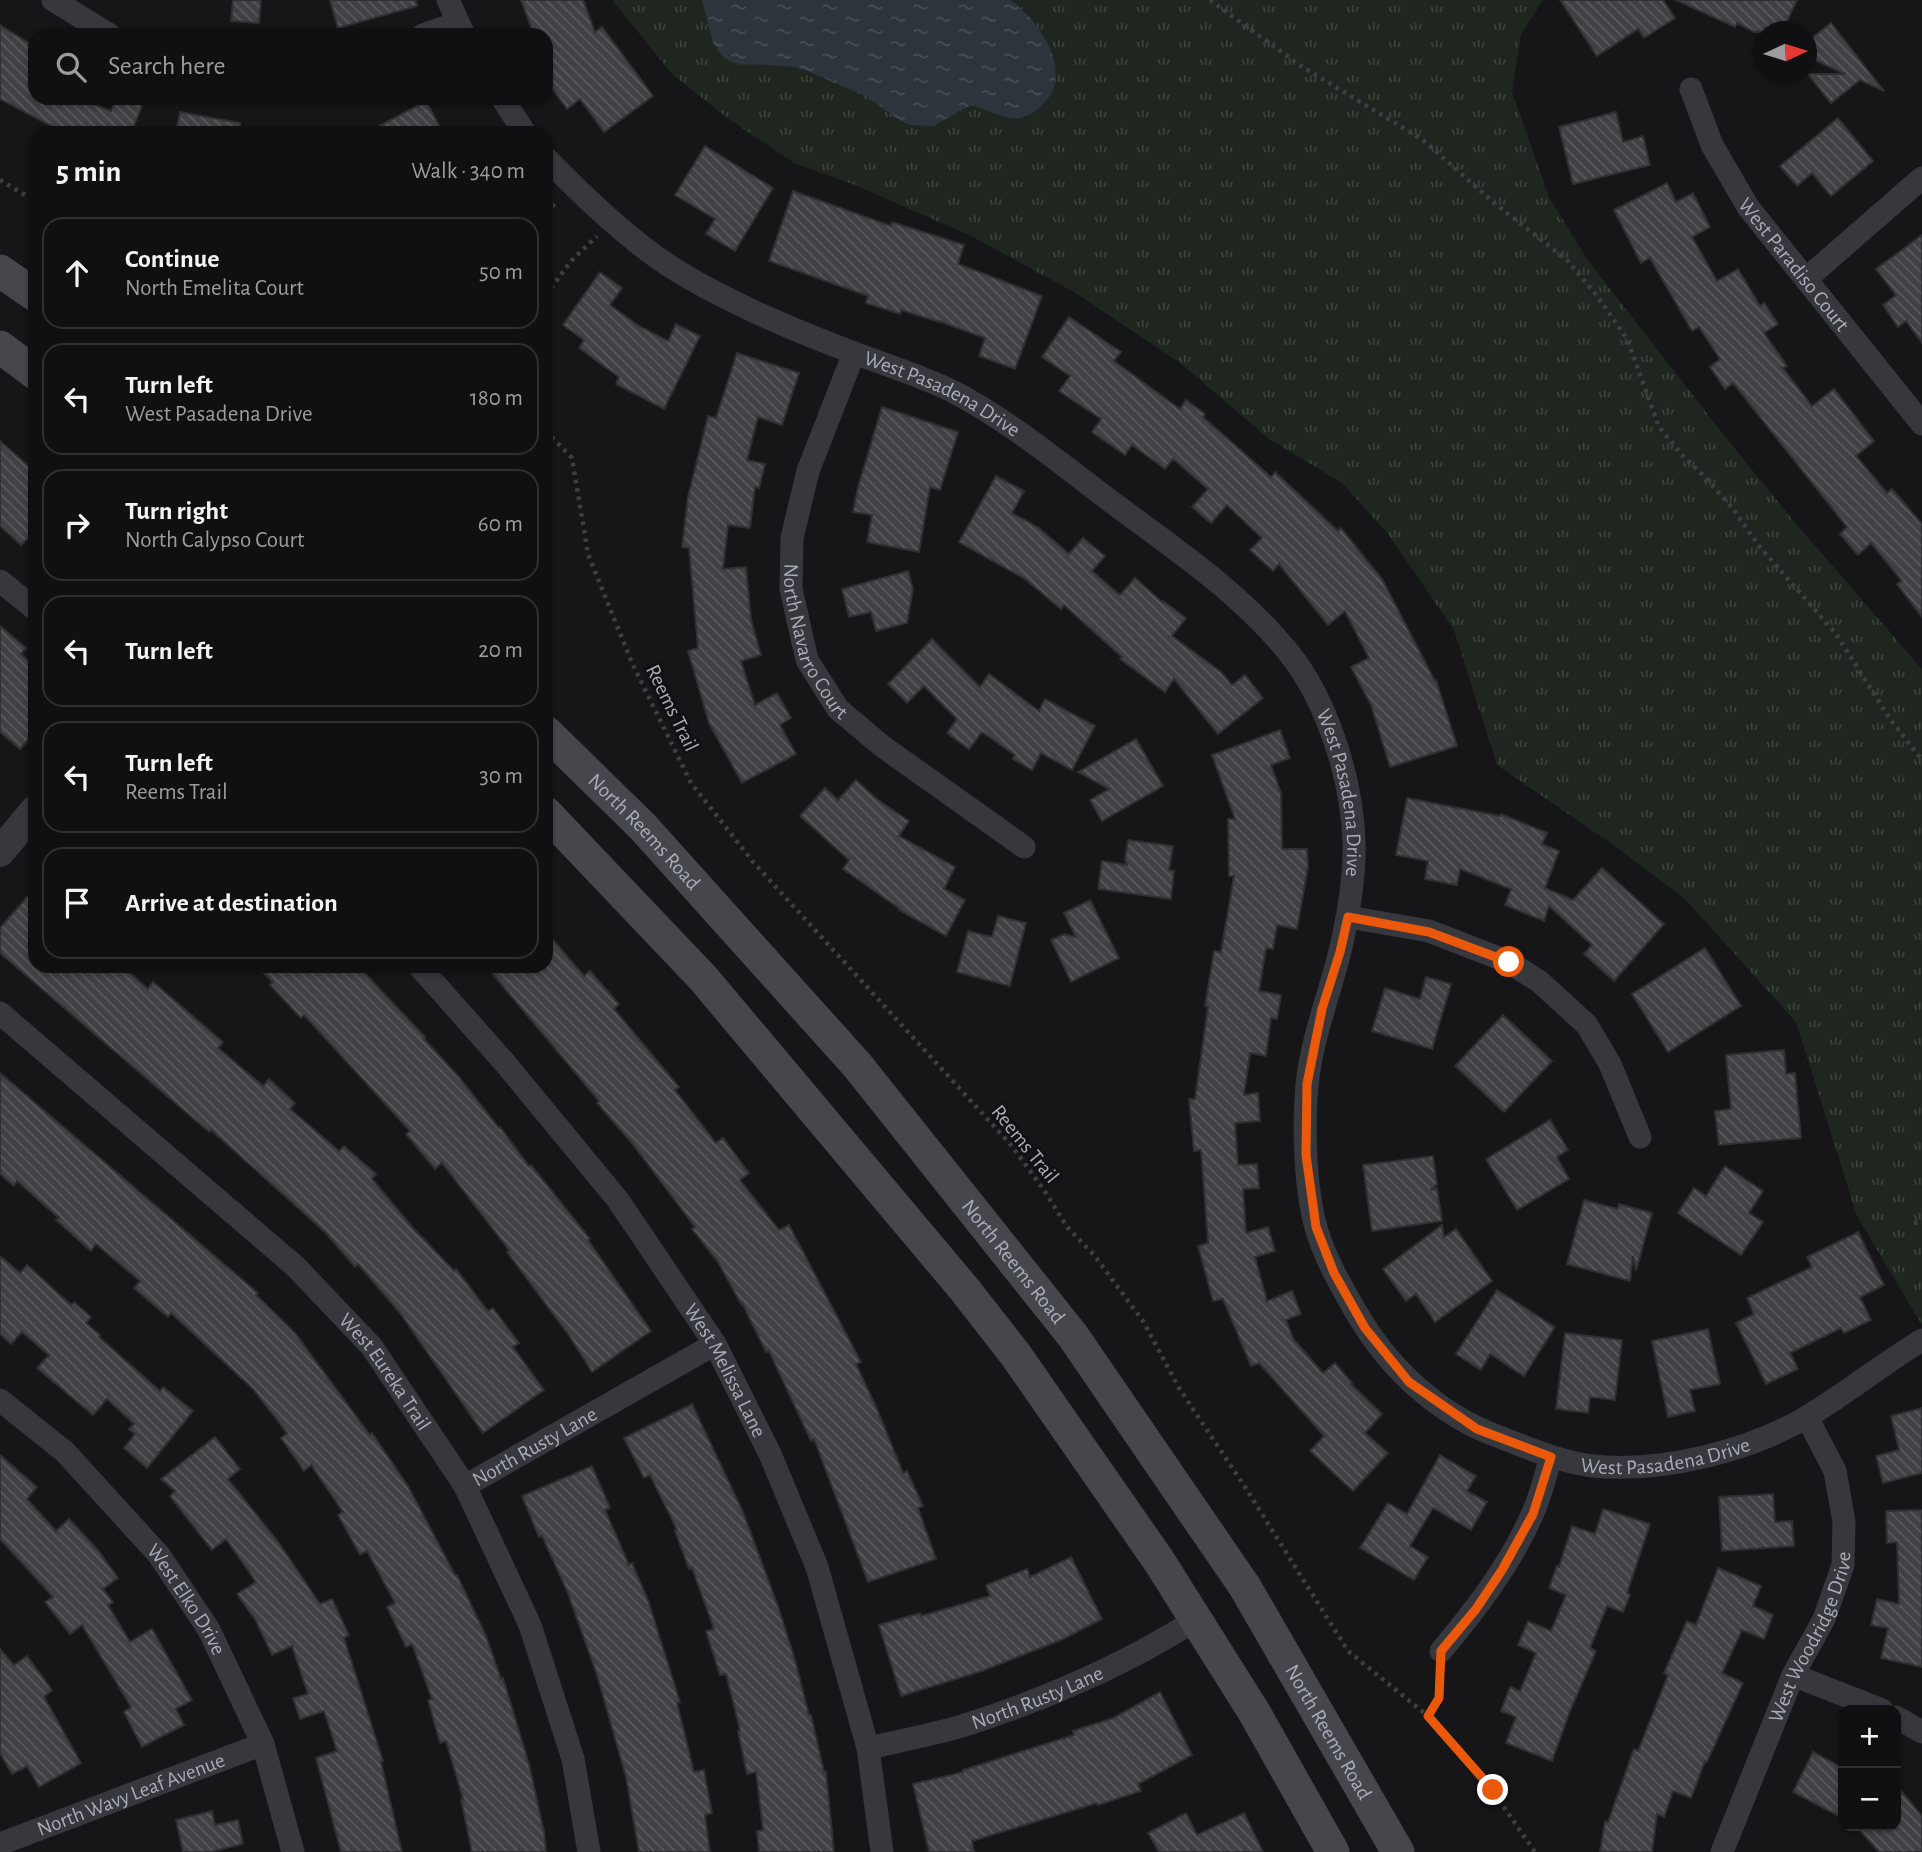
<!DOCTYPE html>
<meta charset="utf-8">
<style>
:root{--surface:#101012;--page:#19191b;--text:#f1f3f6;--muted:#9c9d9f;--line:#303032}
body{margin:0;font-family:"Alegreya Sans",sans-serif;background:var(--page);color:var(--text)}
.controls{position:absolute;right:21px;bottom:21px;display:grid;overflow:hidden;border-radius:14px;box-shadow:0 2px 5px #0004}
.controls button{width:63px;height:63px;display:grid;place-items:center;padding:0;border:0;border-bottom:2px solid var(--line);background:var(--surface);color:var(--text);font:35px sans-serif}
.compass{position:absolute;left:1754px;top:21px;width:63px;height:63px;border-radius:50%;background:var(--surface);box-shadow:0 2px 5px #0004;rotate:86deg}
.stop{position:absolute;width:21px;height:21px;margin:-16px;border:5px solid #ea580c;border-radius:50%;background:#fff}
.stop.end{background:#ea580c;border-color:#fff;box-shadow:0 2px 7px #0008}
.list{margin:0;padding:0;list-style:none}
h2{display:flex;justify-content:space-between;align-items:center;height:91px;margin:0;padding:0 28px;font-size:30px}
h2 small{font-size:23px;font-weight:400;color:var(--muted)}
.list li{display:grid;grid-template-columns:46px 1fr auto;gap:21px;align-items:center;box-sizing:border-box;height:112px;margin:0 14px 14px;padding:0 14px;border:2px solid var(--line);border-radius:21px}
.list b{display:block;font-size:26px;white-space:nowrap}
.list p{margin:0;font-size:23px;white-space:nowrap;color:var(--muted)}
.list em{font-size:23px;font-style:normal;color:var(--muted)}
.icon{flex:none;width:38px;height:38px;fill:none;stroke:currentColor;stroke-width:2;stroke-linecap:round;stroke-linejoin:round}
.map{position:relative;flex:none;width:1922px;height:1852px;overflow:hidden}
.search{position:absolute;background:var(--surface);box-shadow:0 2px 5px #0004;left:28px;top:28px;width:525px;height:77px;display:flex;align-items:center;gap:18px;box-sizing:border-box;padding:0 24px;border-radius:21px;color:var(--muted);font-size:26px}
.panel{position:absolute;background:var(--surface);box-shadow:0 2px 5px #0004;left:28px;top:126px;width:525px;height:847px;border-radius:21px}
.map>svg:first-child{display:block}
</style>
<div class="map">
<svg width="1922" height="1852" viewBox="0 0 1922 1852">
<defs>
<pattern id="grass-tufts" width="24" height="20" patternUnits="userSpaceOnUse" patternTransform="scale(1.75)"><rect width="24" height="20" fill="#1e261f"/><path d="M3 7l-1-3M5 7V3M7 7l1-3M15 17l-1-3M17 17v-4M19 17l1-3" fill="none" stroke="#3c433d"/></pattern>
<pattern id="water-ripples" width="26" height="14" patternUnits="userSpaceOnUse" patternTransform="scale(1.75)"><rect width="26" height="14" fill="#2c353c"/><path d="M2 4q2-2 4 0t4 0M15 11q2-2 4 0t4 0" fill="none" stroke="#485056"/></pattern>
<pattern id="building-back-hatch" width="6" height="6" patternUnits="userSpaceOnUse" patternTransform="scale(1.75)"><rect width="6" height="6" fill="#404145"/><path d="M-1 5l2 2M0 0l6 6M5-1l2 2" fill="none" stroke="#595a5e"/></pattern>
</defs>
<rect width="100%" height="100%" fill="#161618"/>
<!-- grass -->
<path fill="url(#grass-tufts)" d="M612,0H1543L1521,34L1512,92L1549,197L1587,259L1719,429L1792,519L1922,669V1325L1857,1216L1796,1022L1685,899L1619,849L1497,765L1454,630L1388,534L1342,483L1269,439L1180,363L1074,292L971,236L855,185L794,163L726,117L672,74Z"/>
<!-- water -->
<path fill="url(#water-ripples)" d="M702,0H1010C1038,19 1073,69 1046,101C1039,110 1029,117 1018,118C1003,119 986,109 971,105L933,126L910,125L900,120L867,97L810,72L795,67L733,63L722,56L713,43Z"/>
<!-- building -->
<g fill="url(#building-back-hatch)" stroke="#303034" stroke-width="2">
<path d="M233,0H261L259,23L231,21Z"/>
<path d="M330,0H416L417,6L338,28Z"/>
<path d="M521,0H583L595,32L602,27L653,96L604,132L580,99L567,109L546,80V35H534Z"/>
<path d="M1560,0H1663L1675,18L1644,38L1638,29L1597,56Z"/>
<path d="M1676,0H1797L1782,32H1754L1737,23L1735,27Z"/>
<path d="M1831,23L1884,91L1860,80L1831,103L1808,74H1845L1807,56V42Z"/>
<path d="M0,25L35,47V98H78L111,111L116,98H145L131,133H65L0,99Z"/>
<path d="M426,101L443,133H366Z"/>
<path d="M180,112L240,123L239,133H176Z"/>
<path d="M1616,112L1623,142L1643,136L1650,165L1573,184L1559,127Z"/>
<path d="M1838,118L1873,161L1831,196L1812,173L1797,186L1780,166Z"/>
<path d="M705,146L773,188L735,251L706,234L715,219L675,195Z"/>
<path d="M1667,183L1676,202L1693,193L1710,227L1692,237L1717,281L1738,269L1760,306L1764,303L1778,324L1764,333L1787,366L1783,368L1812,406L1834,389L1874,441L1856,456L1887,493L1892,489L1922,524V617L1897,584L1902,581L1871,543L1858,555L1840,534L1847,527L1733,383L1725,389L1710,367L1720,359L1699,327L1692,331L1650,258L1641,263L1614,210Z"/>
<path d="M793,191L891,226L892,222L964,245L958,264L1042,296L1015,369L979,356L985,338L939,321V322L901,310L900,314L866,303L868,296L769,261Z"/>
<path d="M1922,235V343L1906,321L1898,327L1883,305L1896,295L1876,269Z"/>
<path d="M600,272L622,288L610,305L639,326L668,341L676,324L700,336L664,409L616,384L619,377L579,348L584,340L563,325Z"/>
<path d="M1069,317L1121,352L1114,361L1180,409L1186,400L1205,414L1203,417L1271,477L1275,472L1338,531L1341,528L1382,579L1435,681L1436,680L1457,746L1390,767L1371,705L1351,667L1369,658L1345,611L1328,625L1279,564L1273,571L1250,550L1262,538L1227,505L1211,523L1192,507L1208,489L1173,459L1165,469L1132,445L1125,455L1092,432L1101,419L1059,391L1070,376L1042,357Z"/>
<path d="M737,353L799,373L782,425L758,417L747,460L765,464L759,488L755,487L750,528L728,525L723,569L746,567L751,620L761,655L741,661L755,705L777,693L791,718L780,725L796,754L742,783L709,723L688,651L698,648L689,548L682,547L688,497L708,416L716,418Z"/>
<path d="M882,407L958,432L940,490L930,487L919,552L867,542L872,515L853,512L858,487Z"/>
<path d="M0,441L35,472V546L27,539L21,545L0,526Z"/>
<path d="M996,476L1024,491L1012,513L1039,528L1069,554L1083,538L1105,556L1092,571L1120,595L1135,578L1162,602L1163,601L1186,618L1172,636L1221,672L1232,685L1245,675L1263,698L1218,734L1174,679L1165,692L1120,659L1122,657L1064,605L1061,609L1025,579L959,542Z"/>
<path d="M908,571L913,589L907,623L876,631L871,612L849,617L842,589Z"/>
<path d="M0,626L26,648L21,654L35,667V732L20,749L0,732Z"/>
<path d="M932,639L980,687L989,674L1039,711L1045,699L1095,726L1072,770L1041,753L1032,770L1013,759L1015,755L982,732L969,749L947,733L957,719L924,686L907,703L888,684Z"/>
<path d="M1280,730L1290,758L1271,765L1281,793L1282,849H1307L1308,867L1297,929L1277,925L1273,949L1266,948L1259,991L1281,995L1277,1019L1271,1018L1266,1056L1250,1053L1244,1095L1258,1093L1260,1121L1235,1123L1238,1165L1257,1164L1259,1188L1243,1189L1246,1233L1268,1227L1275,1251L1255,1257L1267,1301L1292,1291L1301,1314L1286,1320L1294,1340L1323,1373L1335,1363L1352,1383L1351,1384L1382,1414L1365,1433L1388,1453L1353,1491L1310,1451L1324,1436L1259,1363L1251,1366L1223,1299L1213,1301L1198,1246L1208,1243L1201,1150L1194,1151L1189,1099H1195L1208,1007L1205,1006L1214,951L1221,952L1234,876H1229L1228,819H1235L1212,755Z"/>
<path d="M1136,739L1163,786L1102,821L1090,800L1109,789L1078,772Z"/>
<path d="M856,780L878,800L909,821L899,836L955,867L944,889L965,900L946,936L899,910L900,909L843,869L849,860L800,816L825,788L838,800Z"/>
<path d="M1407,798L1500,816L1501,814L1547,833L1542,844L1559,851L1545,888L1573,900L1602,868L1664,924L1614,981L1584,954L1592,945L1549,906L1544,921L1505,905L1511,889L1460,869L1457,885L1425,879L1428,861L1396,855Z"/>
<path d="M1128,840L1173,846L1169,870L1174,871L1171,899L1098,889L1102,861L1127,865L1125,860Z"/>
<path d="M35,888V966H122L148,989L153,982L223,1042L218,1048L263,1086L269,1079L295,1103L290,1109L339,1151L344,1146L376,1174L372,1179L413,1228L454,1271L456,1269L488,1311L493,1308L519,1343L513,1347L544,1390L483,1433L400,1313L358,1264L355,1267L325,1232L211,1130L209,1132L0,953V928Z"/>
<path d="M1090,900L1119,958L1071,982L1051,940L1064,934L1076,937L1064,913Z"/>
<path d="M998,916L1026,923L1010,986L957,972L968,931L992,937Z"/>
<path d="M546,932L584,976L590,971L619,1004L614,1009L679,1087L675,1090L716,1143L723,1138L749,1173L740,1180L779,1230L789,1225L861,1362L856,1364L877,1409L903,1473L907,1471L923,1506L918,1508L936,1559L868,1582L814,1439L811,1441L769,1351L766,1352L742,1303L741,1304L718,1262L692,1229L695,1227L631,1142L597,1103L599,1101L486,966H546Z"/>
<path d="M1705,948L1741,1006L1668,1052L1632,994Z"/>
<path d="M256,966H358L425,1037L424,1039L459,1077L499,1128L500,1127L529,1166L531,1165L590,1239L588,1240L651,1331L592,1372L568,1334L507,1252L509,1250L442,1163L435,1169L406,1134L410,1131L304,1015L301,1018L270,985L273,982Z"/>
<path d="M1426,977L1451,984L1432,1049L1372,1031L1385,988L1420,999Z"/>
<path d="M1503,1015L1552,1061L1504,1112L1455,1066Z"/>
<path d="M1784,1050L1786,1074L1795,1073L1801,1138L1719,1145L1715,1111L1731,1109L1726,1055Z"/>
<path d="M0,1073L258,1293L256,1295L295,1333L370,1435L372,1433L408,1486L455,1575H457L486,1636L501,1679L503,1678L529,1764L544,1832L546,1852H472L461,1800L463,1799L446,1741L440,1743L428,1700L432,1699L412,1644L406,1647L387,1607L395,1603L367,1551L360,1555L338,1515L343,1512L311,1465L304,1471L281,1438L287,1433L253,1389L171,1313L168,1317L134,1288L140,1281L96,1244L91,1251L56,1220L59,1218L17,1181L14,1186L0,1174Z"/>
<path d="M1550,1120L1568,1150L1557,1157L1569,1179L1517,1210L1486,1159Z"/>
<path d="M1433,1156L1437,1184L1431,1190L1437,1188L1442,1221L1372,1231L1363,1165Z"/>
<path d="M1725,1166L1763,1191L1749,1213L1763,1222L1741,1255L1678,1213L1694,1188L1706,1196Z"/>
<path d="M1584,1200L1618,1209L1619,1204L1652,1213L1636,1271L1633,1256L1630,1281L1567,1264Z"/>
<path d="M1442,1225L1444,1237L1456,1229L1492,1281L1435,1322L1416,1294L1406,1301L1383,1269Z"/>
<path d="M1858,1232L1884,1285L1860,1297L1871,1320L1844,1333L1841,1328L1790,1353L1798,1369L1766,1384L1736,1323L1754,1314L1747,1298L1812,1267L1807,1257Z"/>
<path d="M0,1256L20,1273L27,1265L71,1305L74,1302L91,1317L86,1323L100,1335L99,1337L160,1391L163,1387L193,1411L147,1468L124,1448L135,1434L129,1429L134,1424L107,1399L93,1415L37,1368L49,1355L22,1332L11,1344L0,1334Z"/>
<path d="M1497,1290L1555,1327L1524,1376L1490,1354L1481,1370L1456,1354Z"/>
<path d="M1708,1329L1720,1384L1690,1390L1695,1411L1668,1417L1652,1341Z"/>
<path d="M1565,1333L1622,1340L1615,1400L1590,1397L1588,1413L1556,1409Z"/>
<path d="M692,1404L743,1512L779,1609L795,1660L809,1715H811L824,1772H826L834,1852H759L757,1831L763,1830L756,1772L747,1774L738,1731L740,1730L726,1674L720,1675L706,1631L714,1629L692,1568L689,1569L675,1531L677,1530L650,1475L644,1478L624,1438Z"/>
<path d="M1922,1408V1473L1883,1483L1876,1456L1899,1450L1891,1416Z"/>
<path d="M215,1437L240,1469L228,1479L279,1543L320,1604L332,1599L349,1635L344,1638L383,1761L381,1762L402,1852H341L316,1758L337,1751L324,1711L300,1719L293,1698L308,1694L292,1646L272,1655L256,1621L237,1594L256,1582L226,1539L212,1550L170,1496L175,1491L161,1479Z"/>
<path d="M0,1455L37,1487L27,1499L56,1531L69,1519L97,1549L118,1578L103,1589L113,1602L108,1605L130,1642L152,1629L192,1700L176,1709L184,1725L142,1747L124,1712L131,1707L82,1625L70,1634L45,1602L53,1597L0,1539Z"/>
<path d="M1440,1455L1476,1476L1467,1491L1487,1502L1471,1530L1433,1508L1410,1546L1428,1557L1414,1580L1360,1548L1388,1503L1407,1514Z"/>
<path d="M592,1466L610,1508L605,1510L629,1565L632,1563L648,1600L680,1702L677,1703L694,1772L704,1770L712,1813L705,1815L710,1852H639L626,1777L597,1675L567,1591L542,1536L539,1537L522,1496Z"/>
<path d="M1773,1494L1775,1522L1792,1521L1794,1546L1722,1551L1719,1497Z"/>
<path d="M1603,1509L1650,1524L1627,1593L1630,1595L1623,1612L1607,1606L1590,1648L1596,1651L1570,1711L1552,1761L1506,1743L1516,1717L1501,1711L1510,1687L1520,1691L1536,1653L1518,1645L1528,1621L1551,1631L1566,1595L1549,1588L1557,1566L1559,1567L1572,1526L1595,1534Z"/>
<path d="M1922,1510V1667L1881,1658L1888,1628L1871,1625L1877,1599L1899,1604L1897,1542L1887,1543L1886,1511Z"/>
<path d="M1071,1557L1102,1619L1061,1640L982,1671L901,1696L879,1625L920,1613L921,1616L990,1596L986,1585L1027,1569L1030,1577Z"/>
<path d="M1718,1568L1761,1586L1753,1606L1773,1615L1764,1639L1742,1630L1722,1673L1743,1683L1707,1762L1705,1761L1691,1798L1673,1791L1664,1817L1657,1814L1652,1852H1600L1605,1822H1608L1634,1749L1638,1751L1668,1675L1664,1673L1687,1621L1696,1625Z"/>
<path d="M0,1649L14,1665L27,1656L52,1690L44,1697L81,1763L39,1787L27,1766L12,1774L0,1753Z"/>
<path d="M1160,1692L1192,1755L1138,1784L1141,1791L1098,1805L1097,1803L972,1841L974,1852H929L913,1784L963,1772V1770L1074,1735L1073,1731L1113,1718Z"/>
<path d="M1813,1752L1843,1768V1818L1793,1792Z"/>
<path d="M1896,1785L1922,1816V1852H1879L1856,1826H1896Z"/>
<path d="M212,1811L215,1825L238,1820L243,1844L210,1852H183L176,1820Z"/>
<path d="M1186,1813L1197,1835L1244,1813L1263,1852H1159L1148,1833Z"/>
</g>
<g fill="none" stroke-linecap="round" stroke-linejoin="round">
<!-- path -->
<g stroke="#3d3f44" stroke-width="4.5" stroke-dasharray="3.5 5" stroke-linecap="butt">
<path d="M1210,0L1301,66L1423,140L1493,202L1567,260L1598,297L1627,339L1659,427L1683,456L1707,479L1733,509L1759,546L1836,634L1890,719L1922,760"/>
<path d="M0,180L35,201"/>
<path d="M546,212L558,201"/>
<path d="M546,295L571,261L597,236"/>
<path d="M546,431L572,458L588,554L632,663L691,783L754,863L1012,1146L1044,1190L1067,1227L1094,1255L1143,1321L1179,1388L1245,1487L1348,1651L1428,1716L1492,1790L1535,1852"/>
<path d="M1914,1223L1922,1222"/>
<path d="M1428,1716L1439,1698L1440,1671"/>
</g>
<!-- minor -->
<g stroke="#37383d" stroke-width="23">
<path d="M53,0L110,35"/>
<path d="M448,0L464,35"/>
<path d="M423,35L458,23"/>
<path id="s1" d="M1691,89L1712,145L1748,207L1922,424"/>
<path d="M502,98L525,133"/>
<path id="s2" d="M546,158C580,193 615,227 655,256C685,278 720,295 753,311C787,327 822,341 857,354C889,366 921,376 952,391C1008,420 1059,462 1109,500C1172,547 1240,592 1289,653C1328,702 1352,780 1354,842C1355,875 1349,911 1342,943C1331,991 1312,1036 1307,1085C1303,1127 1305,1191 1317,1231C1326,1260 1341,1286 1356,1312C1387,1366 1437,1414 1497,1436C1528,1448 1560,1462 1593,1466C1662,1473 1751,1451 1810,1415C1848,1392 1884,1363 1922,1340"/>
<path d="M1806,279L1922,178"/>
<path id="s3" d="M854,353L808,471L792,538L791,589L807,660L838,709L882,746L1024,847"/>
<path d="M0,581L35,609"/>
<path d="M1348,917L1429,931L1509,962L1540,982L1587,1025L1610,1064L1640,1137"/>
<path id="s4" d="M419,966L505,1063L618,1200L715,1344L770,1454L817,1567L868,1748L882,1852"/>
<path id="s5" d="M0,1013L296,1267L372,1347L465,1486L530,1625L573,1759L589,1852"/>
<path id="s6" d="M0,1400L65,1452L159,1555L209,1630L263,1744L293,1852"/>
<path id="s7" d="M465,1486L715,1344"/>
<path d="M1441,1651C1476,1609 1510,1565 1532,1515C1541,1496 1545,1476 1551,1457"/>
<path d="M1793,1675L1882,1710"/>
<path d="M1896,1717L1922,1732"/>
<path id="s8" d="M868,1748C899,1741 931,1735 962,1726C1039,1702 1127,1664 1195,1620"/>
<path id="s9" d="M0,1844L263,1744"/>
<path id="s10" d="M1722,1852L1793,1675L1824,1619L1843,1565L1844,1522L1835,1471L1807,1417"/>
</g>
<!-- tertiary -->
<path stroke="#37383d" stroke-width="30" d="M0,852L35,810"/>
<!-- secondary -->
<g stroke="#45474d" stroke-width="33">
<path d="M0,271L35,295"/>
<path d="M0,347L35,373"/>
<path id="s11" d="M546,732L643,827L857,1065L1073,1336L1245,1587L1398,1852"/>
<path d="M546,813L703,978L965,1290L1015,1354L1159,1561L1254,1712L1333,1852"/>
</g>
</g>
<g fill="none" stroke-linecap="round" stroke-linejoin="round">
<!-- route -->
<path stroke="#ea580c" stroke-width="9" d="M1493,1790L1428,1716L1439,1698L1441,1651L1476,1609L1502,1570L1533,1514L1551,1457L1477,1429L1409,1382L1365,1328L1334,1273L1316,1227L1306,1155L1307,1084L1322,1009L1340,952L1348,917L1429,932L1509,962"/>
</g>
<g text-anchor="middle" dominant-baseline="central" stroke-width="6" stroke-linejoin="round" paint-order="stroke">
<!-- street labels -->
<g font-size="21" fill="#a8adb8" stroke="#111113">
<text stroke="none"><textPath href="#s1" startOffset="205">West Paradiso Court</textPath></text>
<text stroke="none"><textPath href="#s2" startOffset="466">West Pasadena Drive</textPath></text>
<text stroke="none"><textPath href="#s3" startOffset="304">North Navarro Court</textPath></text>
<text transform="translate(672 708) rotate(64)">Reems Trail</text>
<text stroke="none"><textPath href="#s2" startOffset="1054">West Pasadena Drive</textPath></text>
<text stroke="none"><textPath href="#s11" startOffset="140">North Reems Road</textPath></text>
<text transform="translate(1025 1144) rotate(51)">Reems Trail</text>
<text stroke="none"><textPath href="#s11" startOffset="707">North Reems Road</textPath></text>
<text stroke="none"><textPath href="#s4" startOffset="509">West Melissa Lane</textPath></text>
<text stroke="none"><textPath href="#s5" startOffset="528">West Eureka Trail</textPath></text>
<text stroke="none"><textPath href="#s7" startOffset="80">North Rusty Lane</textPath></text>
<text stroke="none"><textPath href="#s2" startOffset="1956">West Pasadena Drive</textPath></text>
<text stroke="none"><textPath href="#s6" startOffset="275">West Elko Drive</textPath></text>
<text stroke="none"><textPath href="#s10" startOffset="233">West Woodridge Drive</textPath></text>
<text stroke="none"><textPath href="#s8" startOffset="177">North Rusty Lane</textPath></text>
<text stroke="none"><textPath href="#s11" startOffset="1274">North Reems Road</textPath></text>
<text stroke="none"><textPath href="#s9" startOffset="140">North Wavy Leaf Avenue</textPath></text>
</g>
</g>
</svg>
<div class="controls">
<button>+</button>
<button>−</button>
</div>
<svg class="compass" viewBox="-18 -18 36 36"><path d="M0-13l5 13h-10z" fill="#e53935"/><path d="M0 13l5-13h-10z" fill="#9c9d9f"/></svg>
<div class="stop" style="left:1509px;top:962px"></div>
<div class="stop end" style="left:1493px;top:1790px"></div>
<div class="search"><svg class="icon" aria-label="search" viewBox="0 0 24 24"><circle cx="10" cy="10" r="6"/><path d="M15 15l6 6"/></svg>Search here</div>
<section class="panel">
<h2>5 min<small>Walk · 340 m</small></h2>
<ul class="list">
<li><svg class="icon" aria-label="ahead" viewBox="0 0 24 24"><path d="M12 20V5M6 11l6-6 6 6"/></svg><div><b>Continue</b><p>North Emelita Court</p></div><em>50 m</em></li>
<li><svg class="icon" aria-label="left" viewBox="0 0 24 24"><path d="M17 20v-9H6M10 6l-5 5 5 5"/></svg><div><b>Turn left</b><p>West Pasadena Drive</p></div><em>180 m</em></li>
<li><svg class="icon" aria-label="right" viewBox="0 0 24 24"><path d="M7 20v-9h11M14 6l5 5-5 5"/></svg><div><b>Turn right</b><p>North Calypso Court</p></div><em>60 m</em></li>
<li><svg class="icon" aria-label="left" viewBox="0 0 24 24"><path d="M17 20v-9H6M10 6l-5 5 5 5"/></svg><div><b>Turn left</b></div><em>20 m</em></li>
<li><svg class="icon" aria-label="left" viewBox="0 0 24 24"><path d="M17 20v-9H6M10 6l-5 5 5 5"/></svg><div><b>Turn left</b><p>Reems Trail</p></div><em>30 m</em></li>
<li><svg class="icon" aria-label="arrive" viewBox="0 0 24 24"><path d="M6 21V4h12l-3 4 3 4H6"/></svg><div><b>Arrive at destination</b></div></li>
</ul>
</section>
</div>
